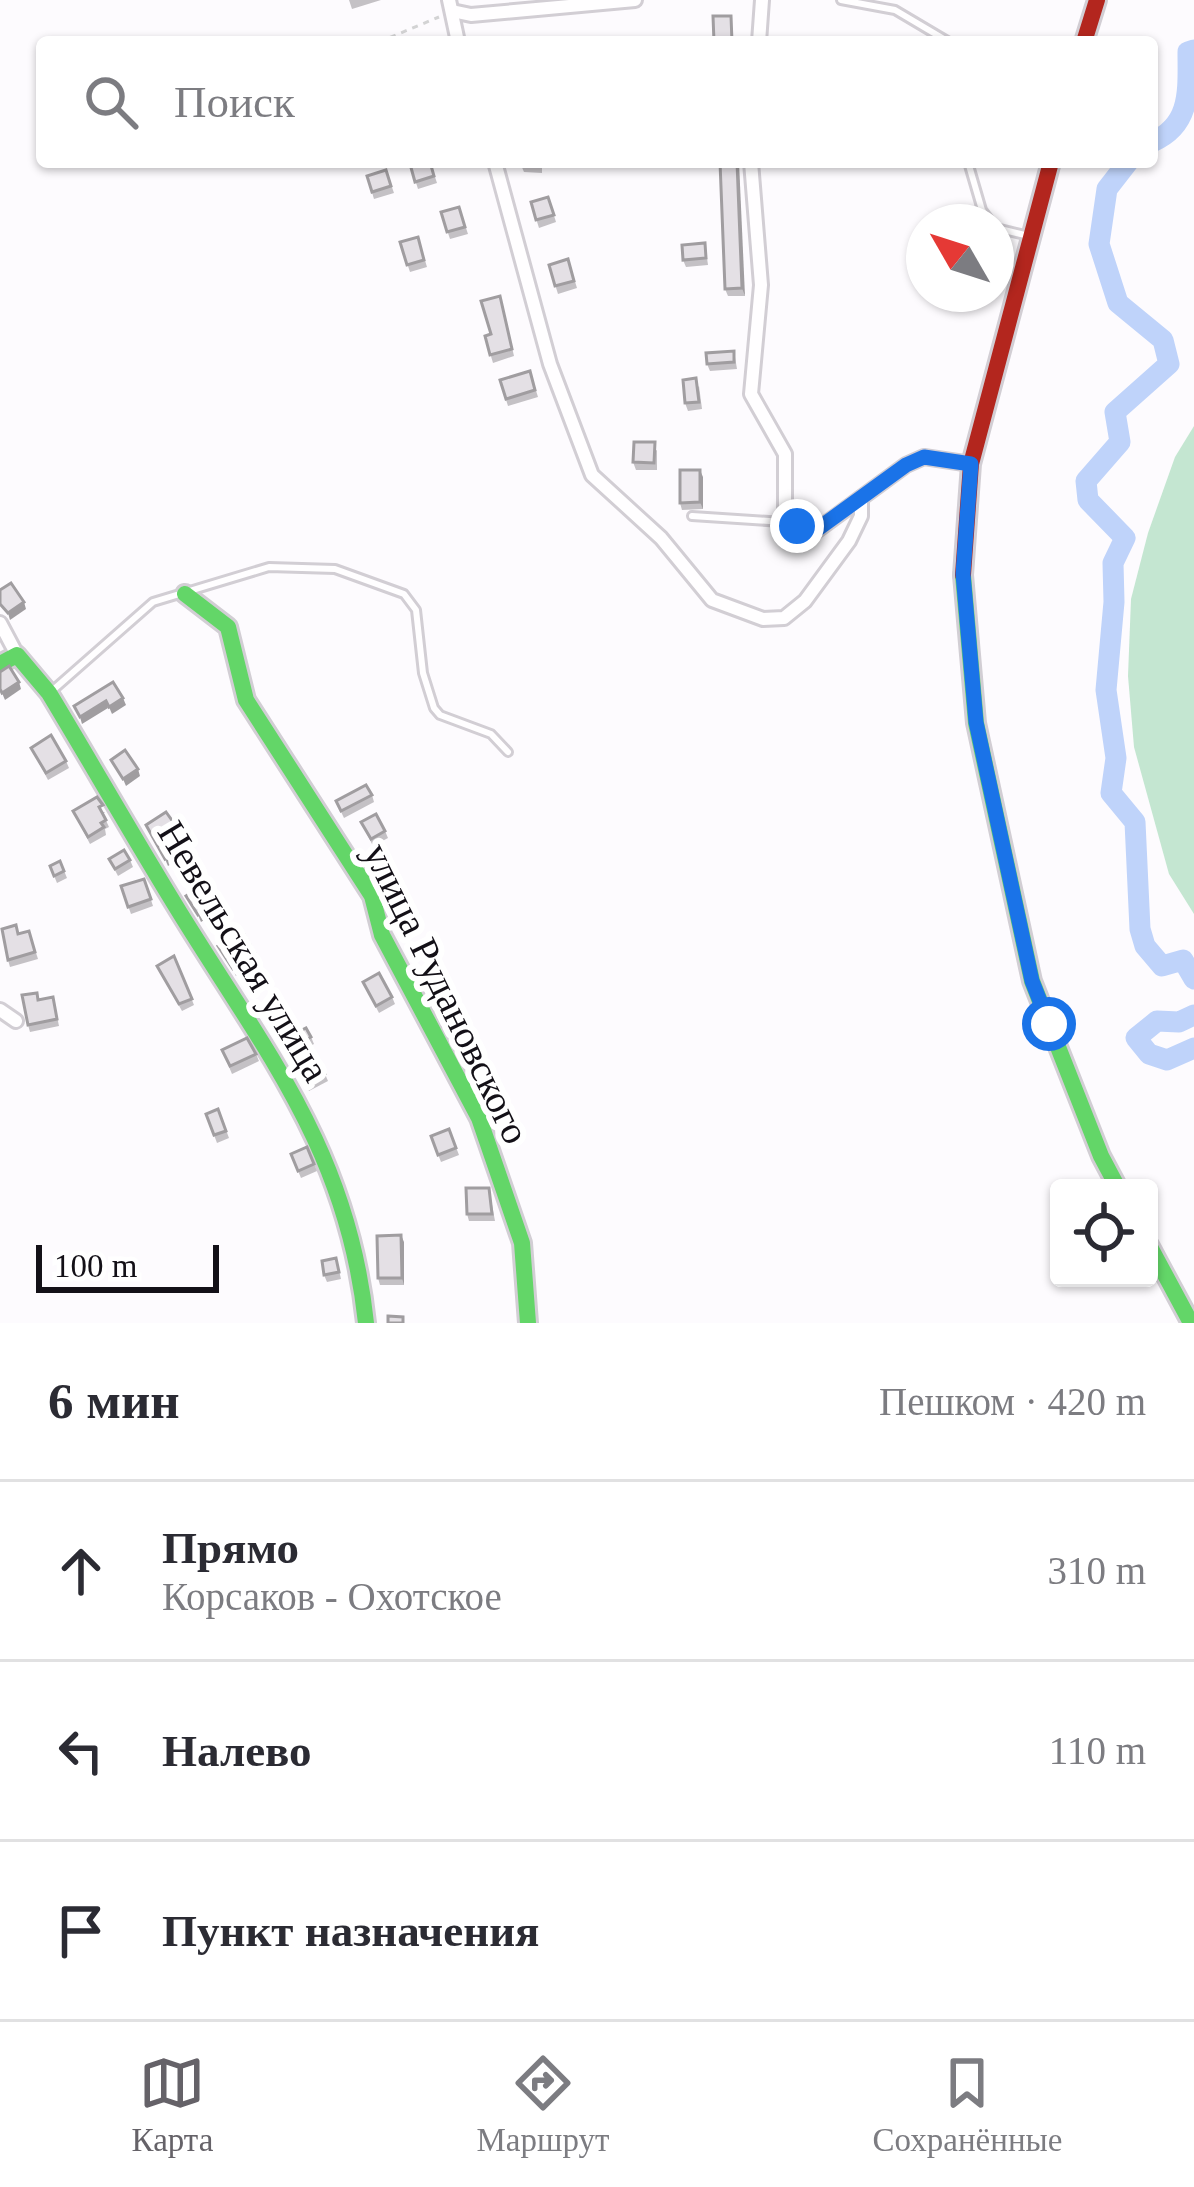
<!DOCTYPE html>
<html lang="ru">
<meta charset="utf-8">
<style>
:root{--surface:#fff;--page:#f7f7f7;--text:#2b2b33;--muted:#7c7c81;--line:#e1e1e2;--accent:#656268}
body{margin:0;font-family:Georgia,serif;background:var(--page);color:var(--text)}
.controls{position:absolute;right:36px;bottom:36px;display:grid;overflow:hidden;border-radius:12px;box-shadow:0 3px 9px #0004}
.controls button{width:108px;height:108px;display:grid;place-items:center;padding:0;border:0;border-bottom:3px solid var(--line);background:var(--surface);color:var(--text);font:60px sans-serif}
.compass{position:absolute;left:906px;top:204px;width:108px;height:108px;border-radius:50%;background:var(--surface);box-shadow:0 3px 9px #0004;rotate:309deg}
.scale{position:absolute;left:36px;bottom:30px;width:183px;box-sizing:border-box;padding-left:12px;border:6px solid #131017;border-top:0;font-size:33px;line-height:42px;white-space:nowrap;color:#131017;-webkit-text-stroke:9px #fff;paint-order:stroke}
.stop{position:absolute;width:36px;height:36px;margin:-27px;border:9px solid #1a73e8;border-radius:50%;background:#fff}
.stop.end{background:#1a73e8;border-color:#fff;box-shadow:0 3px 12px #0008}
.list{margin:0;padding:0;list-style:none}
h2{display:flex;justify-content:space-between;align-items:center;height:156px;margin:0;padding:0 48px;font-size:51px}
h2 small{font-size:39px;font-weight:400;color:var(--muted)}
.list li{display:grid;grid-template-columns:78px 1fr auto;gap:36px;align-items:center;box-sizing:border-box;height:180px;padding:0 48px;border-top:3px solid var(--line)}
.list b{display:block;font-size:45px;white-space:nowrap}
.list p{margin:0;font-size:39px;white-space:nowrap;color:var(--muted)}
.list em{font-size:39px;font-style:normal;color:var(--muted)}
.icon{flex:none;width:66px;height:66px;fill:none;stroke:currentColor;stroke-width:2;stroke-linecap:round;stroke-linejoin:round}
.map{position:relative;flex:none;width:1194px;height:1323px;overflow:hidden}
.search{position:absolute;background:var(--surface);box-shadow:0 3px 9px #0004;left:36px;right:36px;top:36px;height:132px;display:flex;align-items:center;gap:30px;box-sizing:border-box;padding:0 42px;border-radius:12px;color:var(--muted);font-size:45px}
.sheet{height:696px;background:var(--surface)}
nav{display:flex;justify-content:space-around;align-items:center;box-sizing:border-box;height:168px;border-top:3px solid var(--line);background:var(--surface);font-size:33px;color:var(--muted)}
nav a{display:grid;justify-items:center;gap:6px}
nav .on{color:var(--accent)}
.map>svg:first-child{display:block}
</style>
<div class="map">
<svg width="1194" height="1323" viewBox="0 0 1194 1323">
<rect width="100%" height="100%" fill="#fdfbfe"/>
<!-- forest -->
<path fill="#c4e6d1" d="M1194,426V914L1169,874L1134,747L1128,676L1131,599L1148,533L1175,457Z"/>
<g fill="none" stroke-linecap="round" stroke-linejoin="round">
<!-- river -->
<g stroke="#bfd3fa" stroke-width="21">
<path d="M1152,142C1192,125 1188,89 1188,52L1194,50"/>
<path d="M1128,162L1107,189L1099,244L1118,303L1163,340L1169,364L1115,412L1120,442L1086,481L1088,500L1125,538L1113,563L1114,602L1106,690L1116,758L1111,793L1135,822L1140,929L1145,946L1162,966L1183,960L1194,979"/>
<path d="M1194,1015L1179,1022L1157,1021L1136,1038L1149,1054L1167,1060L1194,1048"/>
</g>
<!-- lane casing -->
<g stroke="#d2ced4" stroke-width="12">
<g id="lane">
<path d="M841,0L895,10L949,42"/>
<path d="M968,162L982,210L991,222"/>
<path d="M996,228L1029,236"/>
<path d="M692,516L783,522"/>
<path d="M53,690L153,602L269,567L335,569L404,594L416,610L423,673L434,708L440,715L491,734L508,752"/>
</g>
</g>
<!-- street casing -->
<g stroke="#d2ced4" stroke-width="18">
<g id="street">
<path d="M449,0L458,42"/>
<path d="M452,11L471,15L635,0"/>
<path d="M759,42L762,0"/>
<path d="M495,162L550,364L592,475L661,538L712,600L763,619L784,618L805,601L849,541L861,516V498"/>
<path d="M751,162L761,285L751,394L785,454V511"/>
<path d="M783,522L785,511L798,526L816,531L906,465L924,457L971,464"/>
<path d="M0,623L17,655"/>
<path d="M0,1010L16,1021"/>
</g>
</g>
<!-- fast casing -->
<g stroke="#d2ced4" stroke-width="22">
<g id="fast">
<path d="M963,575L976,723L1032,981L1101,1156L1118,1188"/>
<path d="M185,594L228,627L246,700L372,896L382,935L479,1118L522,1243L528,1323"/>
<path d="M0,664L17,655L49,693C93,766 135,840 180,913C267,1054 348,1152 366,1323"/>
<path d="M1149,1245L1191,1323"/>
</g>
</g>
<!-- jam casing -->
<g stroke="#d2ced4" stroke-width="22">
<g id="jam">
<path d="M1084,42L1097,0"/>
<path d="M963,575L971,464L1051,162"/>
</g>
</g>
<!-- path -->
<path stroke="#d3d3d4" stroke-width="3" stroke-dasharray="6 6" stroke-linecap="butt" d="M379,42L439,17"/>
<!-- lane -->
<use href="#lane" stroke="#fffeff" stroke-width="6"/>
<!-- street -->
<use href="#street" stroke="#fffeff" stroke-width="12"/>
<!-- fast -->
<use href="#fast" stroke="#63d668" stroke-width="16"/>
<!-- jam -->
<use href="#jam" stroke="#b3261e" stroke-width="16"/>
</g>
<!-- wall -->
<g fill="#c4c1c5">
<path d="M349,0H381L352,9Z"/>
<path d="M430,162L437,183L418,189L410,164Z"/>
<path d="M542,162V173L524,172L521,165Z"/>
<path d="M720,162L745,296H728L725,289Z"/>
<path d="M386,170L394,193L374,199L367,176Z"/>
<path d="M548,197L556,222L539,228L531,202Z"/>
<path d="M459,207L468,234L450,239L441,212Z"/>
<path d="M418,237L427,267L410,272L400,242Z"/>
<path d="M705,243L708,265L686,267L683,260Z"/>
<path d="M568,259L577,288L558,294L549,265Z"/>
<path d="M500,296L514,356L493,363L485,336L491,334Z"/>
<path d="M734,351L737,369L710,371L707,364Z"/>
<path d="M530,371L538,397L508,406L500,380Z"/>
<path d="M699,386L702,409L688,411L685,403Z"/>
<path d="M657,450V470H636L633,462Z"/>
<path d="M703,477V509L682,510L680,503Z"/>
<path d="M31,748L66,761L69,768L48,780Z"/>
<path d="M372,795L374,802L344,818L336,801Z"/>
<path d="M73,811L105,812L103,814L109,827L105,829L106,835L90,844Z"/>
<path d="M361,822L385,831L388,838L373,846Z"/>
<path d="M109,859L130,860L133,867L118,876Z"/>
<path d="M60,861L67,878L57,883L50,866Z"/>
<path d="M144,879L153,906L131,914L121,886Z"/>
<path d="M29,931L38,959L10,967L8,960L19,934Z"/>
<path d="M174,956L194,1005L182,1011L157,966Z"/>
<path d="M363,982L392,997L395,1004L379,1013Z"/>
<path d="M53,997L59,1026L30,1032L28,1025L39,1000Z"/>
<path d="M311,1037L314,1044L290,1057L282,1040Z"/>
<path d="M222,1050L256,1054L259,1061L232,1074Z"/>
<path d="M297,1066L325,1074L328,1081L309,1091Z"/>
<path d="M218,1109L229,1138L217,1143L206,1114Z"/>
<path d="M449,1129L459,1155L441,1162L431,1136Z"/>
<path d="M307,1147L317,1171L301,1178L291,1154Z"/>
<path d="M489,1188L495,1221H469L467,1214Z"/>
<path d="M404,1242V1285H380L378,1278Z"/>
<path d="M338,1266L341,1279L327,1282L324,1275Z"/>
</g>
<!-- shaded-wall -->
<g fill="#a09da0">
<path d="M737,162H739L745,296L742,288Z"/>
<path d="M700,470L703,477V509L700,502Z"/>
<path d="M24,602L26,609L10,620L8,613Z"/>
<path d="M19,682L21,689L5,700L2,693Z"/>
<path d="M123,698L126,705L112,714L109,707Z"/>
<path d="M106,701L108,708L82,724L80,717Z"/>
<path d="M138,769L140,776L126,786L123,779Z"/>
<path d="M176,826L179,833L168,841L165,834Z"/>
<path d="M177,851L179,859L168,866L165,859Z"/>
<path d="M215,904L218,911L201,922L198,915Z"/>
<path d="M256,955L259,962L236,976L233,969Z"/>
<path d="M401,1235L404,1242V1285L402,1278Z"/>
</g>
<!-- building -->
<g fill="#e4e0e5" stroke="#a09da0" stroke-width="3">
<path d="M713,16H731L732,42H714Z"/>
<path d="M417,162H430L434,176L415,182L410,164Z"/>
<path d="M521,162H540V166L521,165Z"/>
<path d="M720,162H737L742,288L725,289Z"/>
<path d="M386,170L391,186L372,192L367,176Z"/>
<path d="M548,197L554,215L536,220L531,202Z"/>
<path d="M459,207L465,227L447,232L441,212Z"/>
<path d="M418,237L424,260L407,265L400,242Z"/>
<path d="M705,243L706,258L683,260L682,245Z"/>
<path d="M568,259L574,281L555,286L549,265Z"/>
<path d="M500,296L512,349L490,355L485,336L491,334L481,301Z"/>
<path d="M734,351V362L707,364L706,353Z"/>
<path d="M530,371L535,390L506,399L500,380Z"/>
<path d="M696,378L699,402L685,403L683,380Z"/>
<path d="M634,442H655L654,463L633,462Z"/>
<path d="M680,470H700V502L680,503Z"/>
<path d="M11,583L24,602L8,613L0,604V590Z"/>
<path d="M9,666L19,682L2,693L0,689V672Z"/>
<path d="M113,682L123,698L109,707L106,701L80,717L74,706Z"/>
<path d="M51,735L66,761L46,773L31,748Z"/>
<path d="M125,750L138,769L123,779L111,760Z"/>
<path d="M366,785L372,795L341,811L336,801Z"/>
<path d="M97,797L103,805L99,807L106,820L101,823L104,827L88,837L73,811Z"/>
<path d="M166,812L176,826L165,834L177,851L165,859L146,825Z"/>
<path d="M376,814L385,831L371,839L361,822Z"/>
<path d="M124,850L130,860L115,869L109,859Z"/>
<path d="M60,861L64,871L54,876L50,866Z"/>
<path d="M144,879L151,899L128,907L121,886Z"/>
<path d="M203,885L215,904L198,915L186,896Z"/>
<path d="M16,925L18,934L29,931L35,952L8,960L2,929Z"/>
<path d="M242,931L256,955L233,969L218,946Z"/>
<path d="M174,956L192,999L179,1004L157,966Z"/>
<path d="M379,973L392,997L376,1006L363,982Z"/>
<path d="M37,993L38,1000L53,997L57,1019L28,1025L22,995Z"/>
<path d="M306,1028L311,1037L287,1050L282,1040Z"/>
<path d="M247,1038L256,1054L230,1066L222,1050Z"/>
<path d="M315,1056L325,1074L307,1084L297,1066Z"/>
<path d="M218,1109L226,1131L214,1135L206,1114Z"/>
<path d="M449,1129L456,1148L438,1155L431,1136Z"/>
<path d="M307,1147L314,1164L298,1171L291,1154Z"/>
<path d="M466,1188H489L492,1214H467Z"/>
<path d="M401,1235L402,1278H378L377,1236Z"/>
<path d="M336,1258L339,1272L324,1275L322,1261Z"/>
<path d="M388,1316L403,1317V1323H388Z"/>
</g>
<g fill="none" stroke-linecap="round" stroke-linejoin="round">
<!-- route -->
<path stroke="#1a73e8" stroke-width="15" d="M797,526L815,531L906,465L924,457L971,464L963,574L976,722L1032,981L1049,1024"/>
</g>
<g text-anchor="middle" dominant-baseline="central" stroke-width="12" stroke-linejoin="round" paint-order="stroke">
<!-- street labels -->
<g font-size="39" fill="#131017" stroke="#fff">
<text transform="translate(244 951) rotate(59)">Невельская улица</text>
<text transform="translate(447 993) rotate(64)">улица Рудановского</text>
</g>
</g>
</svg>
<div class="controls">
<button><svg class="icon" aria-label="locate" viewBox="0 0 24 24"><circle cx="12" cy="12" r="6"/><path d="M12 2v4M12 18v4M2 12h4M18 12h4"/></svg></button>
</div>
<svg class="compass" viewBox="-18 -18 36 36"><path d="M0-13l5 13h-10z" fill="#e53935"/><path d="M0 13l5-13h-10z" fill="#7c7c81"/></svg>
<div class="scale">100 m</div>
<div class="stop" style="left:1049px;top:1024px"></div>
<div class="stop end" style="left:797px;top:526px"></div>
<div class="search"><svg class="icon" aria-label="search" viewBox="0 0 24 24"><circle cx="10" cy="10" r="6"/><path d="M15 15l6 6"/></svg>Поиск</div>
</div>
<section class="sheet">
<h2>6 мин<small>Пешком · 420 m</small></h2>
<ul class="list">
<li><svg class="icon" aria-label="ahead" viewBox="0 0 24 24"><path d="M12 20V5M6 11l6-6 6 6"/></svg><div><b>Прямо</b><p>Корсаков - Охотское</p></div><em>310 m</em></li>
<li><svg class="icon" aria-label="left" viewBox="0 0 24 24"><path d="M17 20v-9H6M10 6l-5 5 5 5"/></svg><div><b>Налево</b></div><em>110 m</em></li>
<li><svg class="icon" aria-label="arrive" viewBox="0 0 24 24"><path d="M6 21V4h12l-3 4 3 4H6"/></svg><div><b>Пункт назначения</b></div></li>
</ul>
</section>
<nav>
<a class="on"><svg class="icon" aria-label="map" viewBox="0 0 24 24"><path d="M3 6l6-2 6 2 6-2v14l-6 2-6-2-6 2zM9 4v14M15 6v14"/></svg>Карта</a>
<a><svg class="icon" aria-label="directions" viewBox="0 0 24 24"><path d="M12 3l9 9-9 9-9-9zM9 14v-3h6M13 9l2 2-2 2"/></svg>Маршрут</a>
<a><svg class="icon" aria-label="saved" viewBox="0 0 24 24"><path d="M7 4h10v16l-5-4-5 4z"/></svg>Сохранённые</a>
</nav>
